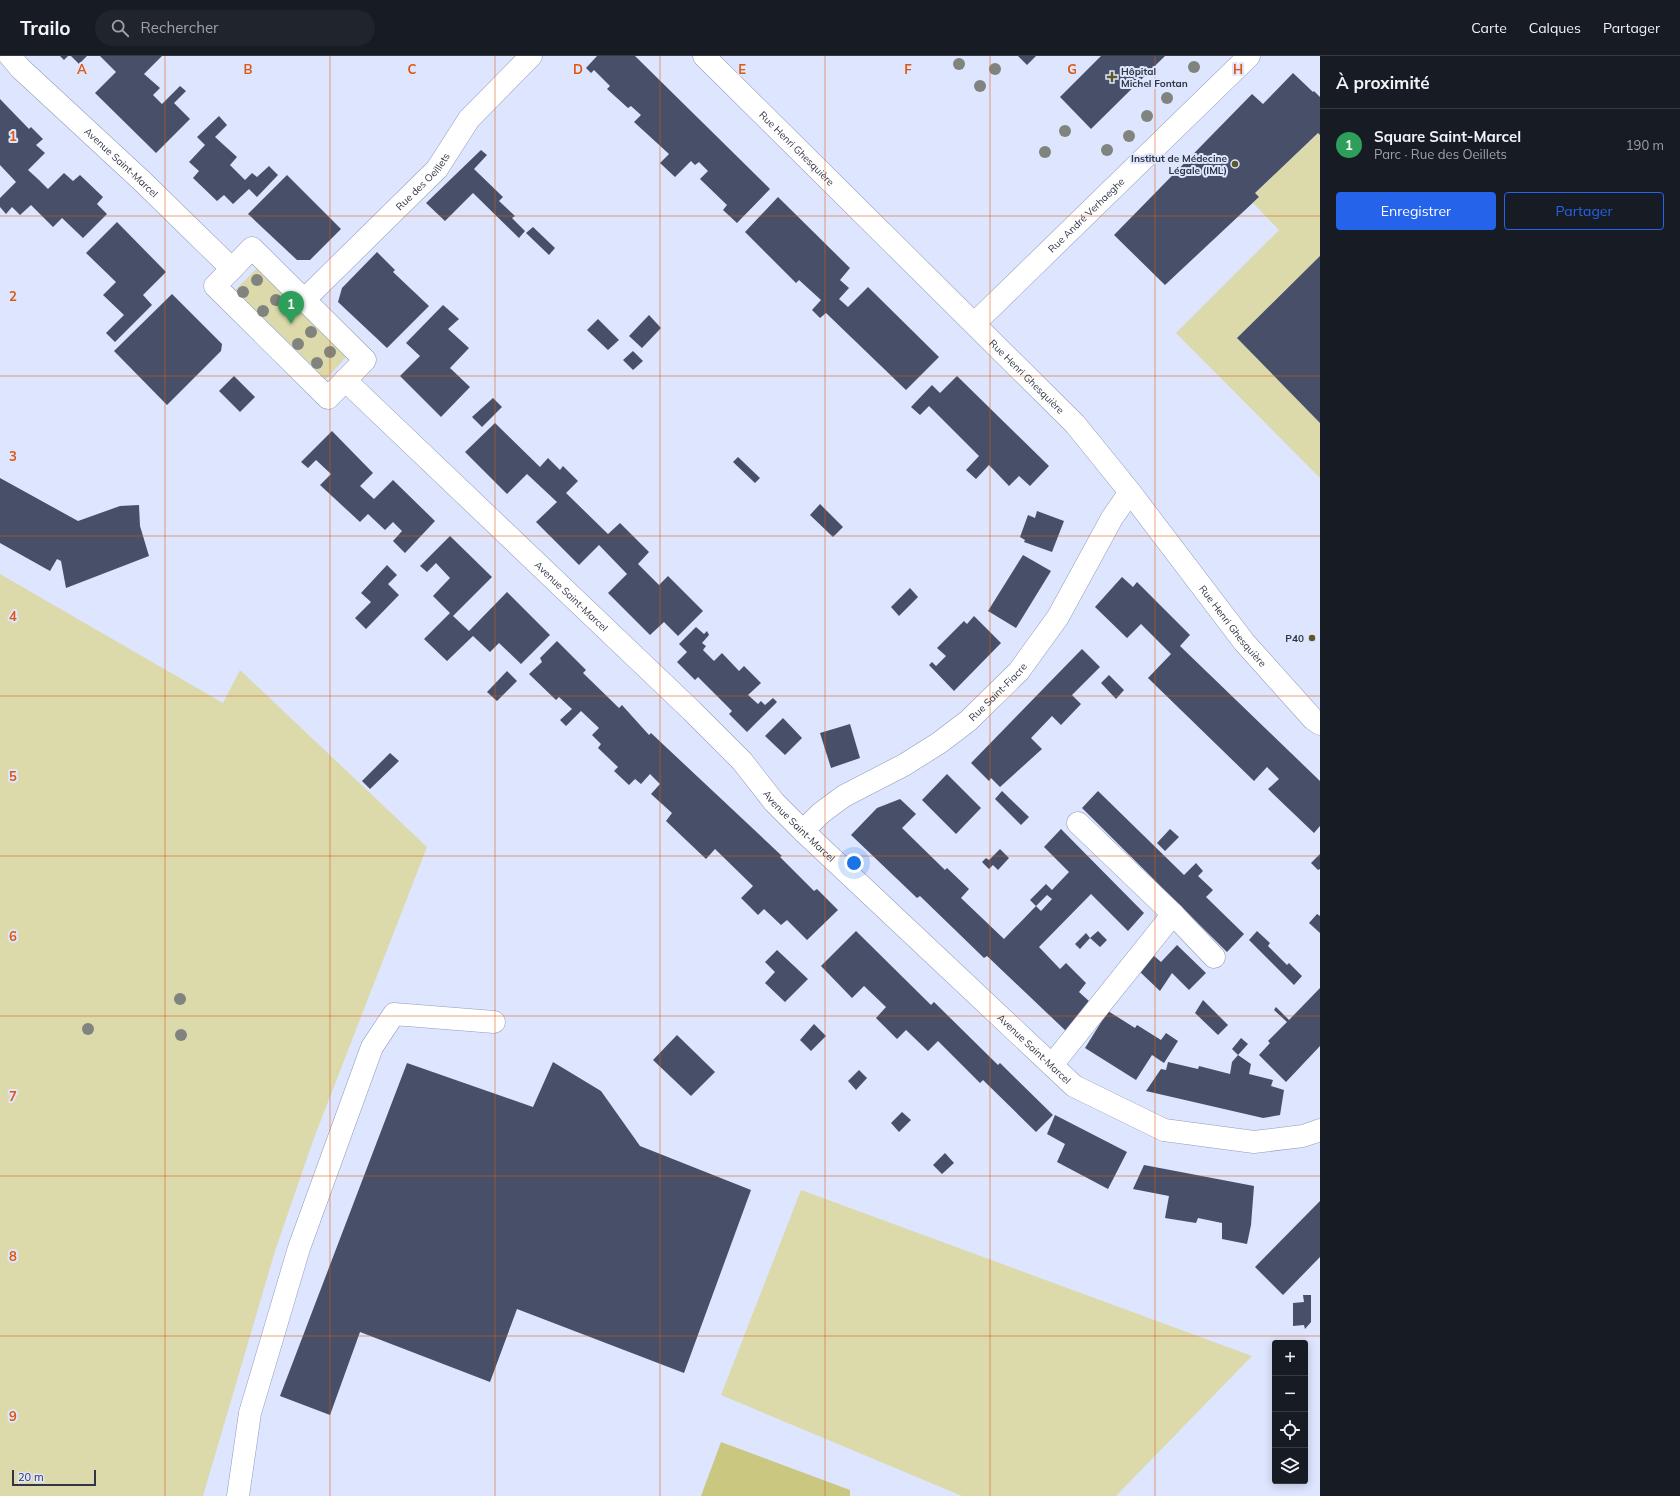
<!DOCTYPE html>
<html lang="fr">
<meta charset="utf-8">
<style>
:root{--surface:#171b24;--page:#20242c;--text:#f1f3f6;--muted:#9ea1a6;--line:#363941;--accent:#2563eb}
body{margin:0;font-family:Mulish,sans-serif;background:var(--page);color:var(--text)}
.controls{position:absolute;right:12px;bottom:12px;display:grid;overflow:hidden;border-radius:4px;box-shadow:0 2px 10px #0003}
.controls button{width:36px;height:36px;display:grid;place-items:center;padding:0;border:0;border-bottom:1px solid var(--line);background:var(--surface);color:var(--text);font:20px sans-serif}
.scale{position:absolute;left:12px;bottom:10px;width:84px;box-sizing:border-box;padding-left:4px;border:2px solid #323642;border-top:0;font-size:11px;line-height:14px;white-space:nowrap;color:#323642;-webkit-text-stroke:3px #dde5ff;paint-order:stroke}
.you{position:absolute;left:854px;top:807px;width:14px;height:14px;margin:-10px;border:3px solid #fff;border-radius:50%;background:#1a73e8;box-shadow:0 0 0 6px #1a73e833}
.badge{display:grid;place-items:center;width:26px;height:26px;border-radius:50%;background:var(--accent);color:#fff;font-size:13px;font-weight:700}
.pin{position:absolute;translate:-50% -33px;filter:drop-shadow(0 1px 2px #0008)}
.pin::after{content:'';position:absolute;top:21px;width:14px;height:12px;background:inherit;clip-path:polygon(0 0,100% 0,50% 100%)}
.list{margin:0;padding:0;list-style:none}
h2{display:flex;justify-content:space-between;align-items:center;height:52px;margin:0;padding:0 16px;font-size:17px}
h2 small{font-size:13px;font-weight:400;color:var(--muted)}
.list li{display:grid;grid-template-columns:26px 1fr auto;gap:12px;align-items:center;box-sizing:border-box;height:72px;padding:0 16px;border-top:1px solid var(--line)}
.list b{display:block;font-size:15px;white-space:nowrap}
.list p{margin:0;font-size:13px;white-space:nowrap;color:var(--muted)}
.list em{font-size:13px;font-style:normal;color:var(--muted)}
.actions{display:flex;gap:8px;padding:12px 16px}
.actions a{flex:1;padding:9px 0;border:1px solid var(--accent);border-radius:4px;text-align:center;font-size:14px;color:var(--accent)}
.actions .main{background:var(--accent);color:#fff}
.icon{flex:none;width:22px;height:22px;fill:none;stroke:currentColor;stroke-width:2;stroke-linecap:round;stroke-linejoin:round}
.map{position:relative;flex:none;width:1320px;height:1440px;overflow:hidden}
header{display:flex;align-items:center;gap:24px;box-sizing:border-box;height:56px;padding:0 20px;background:var(--surface);border-bottom:1px solid var(--line)}
header strong{font-size:19px}
nav{display:flex;gap:22px;margin-inline-start:auto;font-size:14px}
.search{width:280px;height:36px;background:var(--page);display:flex;align-items:center;gap:10px;box-sizing:border-box;padding:0 14px;border-radius:22px;color:var(--muted);font-size:15px}
main{display:flex}
aside{flex:1;background:var(--surface)}
.map>svg:first-child{display:block}
</style>
<header>
<strong>Trailo</strong>
<div class="search"><svg class="icon" aria-label="search" viewBox="0 0 24 24"><circle cx="10" cy="10" r="6"/><path d="M15 15l6 6"/></svg>Rechercher</div>
<nav><a>Carte</a><a>Calques</a><a>Partager</a></nav>
</header>
<main>
<div class="map">
<svg width="1320" height="1440" viewBox="0 0 1320 1440">
<rect width="100%" height="100%" fill="#dde5ff"/>
<!-- green -->
<g fill="#dcdaab">
<path d="M1318,77L1320,78V422L1176,277L1279,174L1253,147L1259,142L1255,137Z"/>
<path d="M257,212L346,301L326,323L235,234Z"/>
<path d="M0,518L223,647L240,614L427,791L314,1082L275,1195L203,1440H0Z"/>
<path d="M801,1134L1252,1300L1116,1440H962L721,1339Z"/>
</g>
<!-- water -->
<path fill="#cac781" d="M721,1386L850,1434V1440H701Z"/>
<!-- building -->
<g fill="#474f69" fill-rule="evenodd">
<path d="M60,0H68L64,4Z"/>
<path d="M71,0H87L79,8Z"/>
<path d="M100,0H162L144,18L160,32L153,39L162,48L180,30L186,35L174,47L190,63L156,97L95,37L116,16Z"/>
<path d="M597,0H635L770,133L737,167L723,154L727,149L700,123L708,115L699,106L695,109L691,105L675,121L660,107L669,98L634,66L641,59L631,50L628,52L607,33L610,30L594,14L591,17L586,12Z"/>
<path d="M1018,0H1036L1027,9Z"/>
<path d="M1101,0H1165L1091,73L1060,41Z"/>
<path d="M1293,17L1313,36L1314,35L1320,41V79L1318,77L1255,137L1259,141L1165,229L1114,179L1252,38L1263,48Z"/>
<path d="M0,43L29,73L31,71L43,83L36,89L45,97L28,114L39,124L48,133L64,117L73,125L80,119L103,141L97,148L107,158L83,182L62,162L53,171L31,149L20,159L12,151L6,158L0,151V142L16,126L0,109Z"/>
<path d="M219,60L227,69L215,81L237,101L230,109L245,124L252,117L257,121L269,110L278,119L257,141L249,133L233,148L224,139L217,145L193,122L199,115L189,106L205,89L197,81Z"/>
<path d="M481,94L487,99L474,113L503,141L499,145L515,160L512,162L525,175L519,182L473,137L445,165L426,147Z"/>
<path d="M287,119L341,173L310,204H297L248,158Z"/>
<path d="M778,141L850,212L840,224L849,232L839,243L848,251L868,231L939,301L906,334L826,257L820,262L812,254L821,244L799,224L796,227L745,176Z"/>
<path d="M117,166L166,216L143,239L152,249L115,286L106,277L124,259L103,239L116,226L86,197Z"/>
<path d="M533,171L555,192L549,199L526,177Z"/>
<path d="M377,196L395,214L393,216L429,250L387,292L338,246L342,232Z"/>
<path d="M1320,200V367L1237,282Z"/>
<path d="M172,238L222,288L221,295L167,349L114,295Z"/>
<path d="M443,249L459,263L448,273L469,292L450,312L470,331L441,361L400,320L420,300L406,287Z"/>
<path d="M649,259L661,272L642,292L629,280Z"/>
<path d="M598,263L619,284L608,294L587,274Z"/>
<path d="M633,295L643,305L633,314L623,304Z"/>
<path d="M234,320L255,341L240,356L219,335Z"/>
<path d="M957,320L1049,410L1030,430L1019,420L1009,430L989,409L976,423L966,414L979,400L929,350L920,359L911,351L932,329L940,337Z"/>
<path d="M493,342L502,351L482,371L472,361Z"/>
<path d="M495,367L540,411L548,402L560,414L563,410L578,425L566,437L608,478L620,467L649,496L638,508L659,529L668,520L703,555L678,580L664,566L650,579L608,537L627,518L599,489L579,509L536,466L557,446L527,418L507,438L465,396Z"/>
<path d="M332,375L373,417L360,430L374,443L393,424L435,465L405,497L393,485L402,475L393,466L385,474L368,458L360,466L320,429L331,418L316,404L308,412L301,406Z"/>
<path d="M738,401L760,422L755,427L733,406Z"/>
<path d="M0,422L78,465L120,450L139,449L140,470L149,500L66,532L61,505L57,503L50,515L0,487Z"/>
<path d="M820,448L843,471L833,481L810,459Z"/>
<path d="M1037,455L1064,465L1052,496L1024,486L1025,484L1020,481L1028,459L1035,462Z"/>
<path d="M450,480L492,521L453,560L469,575L507,536L550,579L521,608L499,587L490,596L473,580L447,605L424,583L450,557L433,540L450,522L436,507L427,516L420,510Z"/>
<path d="M1023,499L1051,515L1016,572L988,555Z"/>
<path d="M387,509L397,519L388,528L399,539L366,573L355,562L371,546L361,537Z"/>
<path d="M1122,521L1133,531L1137,526L1190,579L1180,590L1320,725V770L1314,777L1268,733L1279,723L1267,711L1254,725L1148,622L1171,598L1141,568L1127,582L1095,551Z"/>
<path d="M910,532L918,541L899,560L891,551Z"/>
<path d="M974,560L1001,587L954,635L929,609L932,606L936,610L946,600L937,592L964,565L967,568Z"/>
<path d="M696,571L704,578L707,575L709,579L702,587L706,590L703,594L714,605L722,597L739,615L744,610L761,627L748,639L758,648L761,645L765,649L773,642L777,646L747,676L729,658L732,655L698,621L695,624L677,606L687,596L679,588Z"/>
<path d="M557,585L586,614L583,617L619,652L622,649L649,679L651,677L782,800L780,801L814,835L817,833L838,854L807,884L787,864L781,869L764,853L758,859L741,842L753,830L715,793L706,803L666,765L672,757L651,738L660,728L650,718L641,728L635,723L629,729L614,715L618,711L598,692L601,688L592,679L599,672L581,655L566,670L560,664L572,653L559,641L556,644L529,618L542,606L540,602Z"/>
<path d="M1082,593L1100,611L1072,639L1081,648L1061,669L1052,660L1031,682L1042,693L1000,731L991,722L989,725L971,707Z"/>
<path d="M507,615L517,625L497,645L487,636Z"/>
<path d="M1109,619L1124,634L1116,643L1101,627Z"/>
<path d="M783,662L802,682L785,699L765,680Z"/>
<path d="M850,668L860,702L831,712L820,677Z"/>
<path d="M390,697L399,705L370,733L362,725Z"/>
<path d="M947,718L981,752L956,778L922,744Z"/>
<path d="M1002,735L1029,761L1021,769L995,743Z"/>
<path d="M1098,735L1184,819L1196,807L1203,815L1198,820L1213,834L1206,841L1244,878L1227,896L1082,752Z"/>
<path d="M900,743L916,758L902,772L945,814L947,812L969,833L961,842L1004,883L1036,850L1030,844L1046,828L1052,834L1069,816L1044,791L1061,773L1144,857L1128,875L1091,838L1039,891L1060,913L1066,907L1086,927L1079,936L1090,946L1067,976L987,900L984,902L920,840L917,842L851,779L877,752ZM1047,839L1052,843L1041,855L1036,850Z"/>
<path d="M1170,773L1179,781L1165,795L1157,787Z"/>
<path d="M1000,793L1009,802L998,814L993,809L989,813L982,806L986,802L989,804Z"/>
<path d="M1320,798V813L1318,814L1311,807Z"/>
<path d="M1317,858L1320,860V877L1309,867Z"/>
<path d="M856,875L931,949L934,946L998,1009L1000,1007L1053,1059L1036,1076L983,1024L980,1027L938,985L928,995L906,974L897,983L876,962L886,951L864,930L852,942L821,910Z"/>
<path d="M1098,875L1107,884L1100,891L1090,882L1080,893L1075,888L1086,877L1090,882Z"/>
<path d="M1257,875L1270,887L1268,890L1287,909L1289,907L1302,920L1294,929L1249,884Z"/>
<path d="M1177,889L1206,917L1189,934L1172,917L1160,935L1139,915L1152,898L1161,906Z"/>
<path d="M777,894L808,923L785,946L765,927L775,916L765,906Z"/>
<path d="M1320,932V990L1286,1026L1259,999L1270,987L1268,985L1287,966L1274,954L1276,951L1289,964Z"/>
<path d="M1203,944L1228,969L1218,979L1195,957Z"/>
<path d="M1108,955L1135,972L1137,969L1161,984L1166,977L1178,985L1164,1007L1152,999L1136,1024L1085,992Z"/>
<path d="M814,968L826,980L811,995L800,984Z"/>
<path d="M677,979L715,1016L691,1040L653,1004Z"/>
<path d="M1241,982L1248,988L1238,999L1232,993Z"/>
<path d="M1238,999L1251,1008L1249,1018L1273,1024L1271,1030L1284,1034L1280,1059L1263,1062L1146,1035L1161,1013L1166,1014L1168,1006L1198,1013L1199,1010L1230,1018L1232,1006Z"/>
<path d="M553,1006L601,1035L640,1090L751,1134L684,1317L517,1253L490,1326L360,1276L330,1359L280,1340L407,1007L533,1051Z"/>
<path d="M859,1014L867,1022L856,1034L848,1025Z"/>
<path d="M902,1056L911,1064L899,1076L891,1067Z"/>
<path d="M1055,1059L1127,1096L1108,1133L1057,1106L1065,1088L1047,1078Z"/>
<path d="M945,1097L954,1107L942,1118L933,1109Z"/>
<path d="M1144,1109L1254,1130L1251,1169L1247,1188L1222,1183V1167L1198,1162L1196,1167L1165,1162L1169,1140L1133,1133Z"/>
<path d="M1320,1145V1201L1283,1239L1255,1211Z"/>
<path d="M1303,1239H1311V1266L1305,1273L1304,1269L1293,1270V1247L1304,1246Z"/>
</g>
<g fill="none" stroke-linecap="round" stroke-linejoin="round">
<!-- minor casing -->
<g stroke="#929bb9" stroke-width="23">
<g id="minor">
<path id="s1" d="M10,0L20,12L142,125L232,213"/>
<path id="s2" d="M704,0L1075,368L1130,436L1244,586L1313,663L1320,668"/>
<path d="M252,192L365,304L328,342L215,230Z"/>
<path id="s3" d="M304,244L437,113L469,63L531,0"/>
<path id="s4" d="M975,267L1249,0"/>
<path id="s5" d="M345,324L692,655L742,705L774,746L803,775L1074,1030L1164,1074L1254,1086L1303,1080L1320,1074"/>
<path d="M1078,767L1173,858L1214,901"/>
<path id="s6" d="M803,775L821,757L844,740L904,709L939,687L968,665L1019,615L1058,561L1112,462L1130,436"/>
<path d="M1052,1009L1173,858"/>
<path d="M238,1440L250,1357L299,1192L372,991L394,958L494,966"/>
</g>
</g>
<!-- minor -->
<use href="#minor" stroke="#fff" stroke-width="22"/>
</g>
<!-- trees -->
<g fill="#81847e">
<circle cx="959" cy="8" r="6"/>
<circle cx="1194" cy="11" r="6"/>
<circle cx="995" cy="13" r="6"/>
<circle cx="980" cy="30" r="6"/>
<circle cx="1167" cy="42" r="6"/>
<circle cx="1147" cy="60" r="6"/>
<circle cx="1065" cy="75" r="6"/>
<circle cx="1129" cy="80" r="6"/>
<circle cx="1107" cy="94" r="6"/>
<circle cx="1045" cy="96" r="6"/>
<circle cx="257" cy="224" r="6"/>
<circle cx="243" cy="236" r="6"/>
<circle cx="276" cy="244" r="6"/>
<circle cx="263" cy="255" r="6"/>
<circle cx="311" cy="276" r="6"/>
<circle cx="298" cy="288" r="6"/>
<circle cx="330" cy="296" r="6"/>
<circle cx="317" cy="307" r="6"/>
<circle cx="180" cy="943" r="6"/>
<circle cx="88" cy="973" r="6"/>
<circle cx="181" cy="979" r="6"/>
</g>
<!-- grid -->
<path fill="none" stroke="#df570f" stroke-width="1" stroke-opacity="0.55" d="M165,0V1440M330,0V1440M495,0V1440M660,0V1440M825,0V1440M990,0V1440M1155,0V1440M0,160H1320M0,320H1320M0,480H1320M0,640H1320M0,800H1320M0,960H1320M0,1120H1320M0,1280H1320"/>
<!-- markers -->
<g fill="#5d5926" stroke="#dde5ff" stroke-width="1.5">
<path d="M1110 15h4v4h4v4h-4v4h-4v-4h-4v-4h4z"/>
<circle cx="1235" cy="108" r="4"/>
<circle cx="1312" cy="582" r="4"/>
</g>
<g text-anchor="middle" dominant-baseline="central" stroke-width="4" stroke-linejoin="round" paint-order="stroke">
<!-- poi labels -->
<g font-size="10" font-weight="bold" fill="#323642" stroke="#dde5ff" text-anchor="end">
<text x="1121" y="15" text-anchor="start">Hôpital<tspan x="1121" dy="12">Michel Fontan</tspan></text>
<text x="1227" y="102">Institut de Médecine<tspan x="1227" dy="12">Légale (IML)</tspan></text>
<text x="1304" y="582">P40</text>
</g>
<!-- street labels -->
<g font-size="10" fill="#323642" stroke="#dde5ff">
<text stroke="none"><textPath href="#s2" startOffset="131">Rue Henri Ghesquière</textPath></text>
<text stroke="none"><textPath href="#s1" startOffset="154">Avenue Saint-Marcel</textPath></text>
<text stroke="none"><textPath href="#s3" startOffset="168">Rue des Oeillets</textPath></text>
<text stroke="none"><textPath href="#s4" startOffset="155">Rue André Verhaeghe</textPath></text>
<text stroke="none"><textPath href="#s2" startOffset="455">Rue Henri Ghesquière</textPath></text>
<text stroke="none"><textPath href="#s5" startOffset="313">Avenue Saint-Marcel</textPath></text>
<text stroke="none"><textPath href="#s2" startOffset="779">Rue Henri Ghesquière</textPath></text>
<text stroke="none"><textPath href="#s6" startOffset="241">Rue Saint-Fiacre</textPath></text>
<text stroke="none"><textPath href="#s5" startOffset="637">Avenue Saint-Marcel</textPath></text>
<text stroke="none"><textPath href="#s5" startOffset="961">Avenue Saint-Marcel</textPath></text>
</g>
</g>
<g font-size="13" text-anchor="middle" font-weight="bold" fill="#df570f" stroke="#dde5ff" stroke-width="4" stroke-linejoin="round" paint-order="stroke">
<text x="82" y="18">A</text>
<text x="248" y="18">B</text>
<text x="412" y="18">C</text>
<text x="578" y="18">D</text>
<text x="742" y="18">E</text>
<text x="908" y="18">F</text>
<text x="1072" y="18">G</text>
<text x="1238" y="18">H</text>
<text x="13" y="85">1</text>
<text x="13" y="245">2</text>
<text x="13" y="405">3</text>
<text x="13" y="565">4</text>
<text x="13" y="725">5</text>
<text x="13" y="885">6</text>
<text x="13" y="1045">7</text>
<text x="13" y="1205">8</text>
<text x="13" y="1365">9</text>
</g>
</svg>
<div class="controls">
<button>+</button>
<button>−</button>
<button><svg class="icon" aria-label="locate" viewBox="0 0 24 24"><circle cx="12" cy="12" r="6"/><path d="M12 2v4M12 18v4M2 12h4M18 12h4"/></svg></button>
<button><svg class="icon" aria-label="layers" viewBox="0 0 24 24"><path d="M12 4l9 5-9 5-9-5zM3 14l9 5 9-5"/></svg></button>
</div>
<div class="scale">20 m</div>
<div class="you"></div>
<div class="pin badge" style="left:291px;top:268px;background:#2e9e5b">1</div>
</div>
<aside>
<h2>À proximité<small></small></h2>
<ul class="list">
<li><span class="badge" style="background:#2e9e5b">1</span><div><b>Square Saint-Marcel</b><p>Parc · Rue des Oeillets</p></div><em>190 m</em></li>
</ul>
<div class="actions"><a class="main">Enregistrer</a><a>Partager</a></div>
</aside>
</main>
